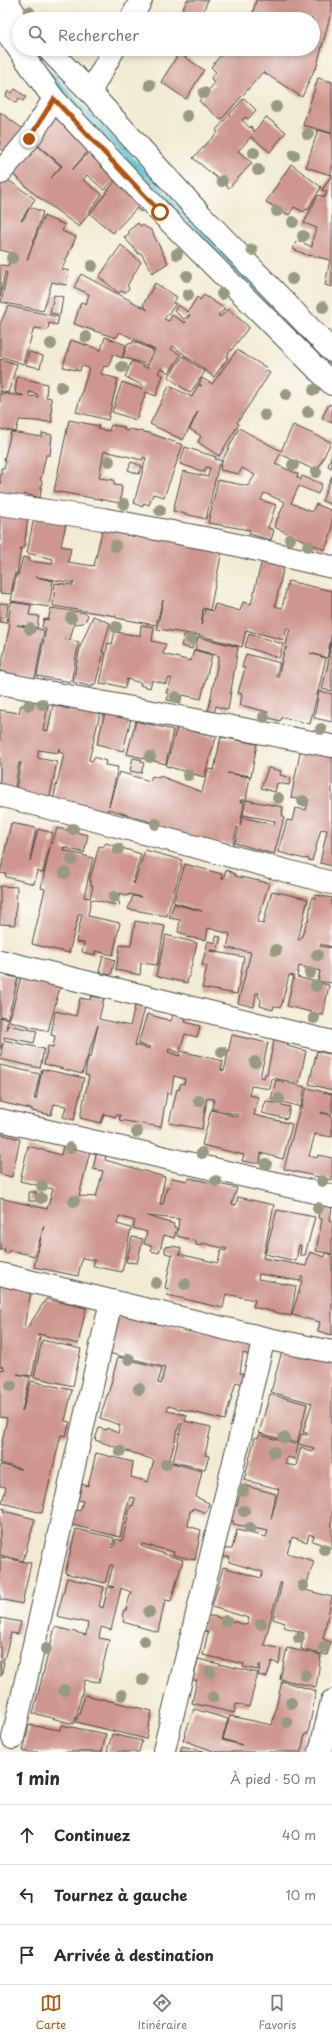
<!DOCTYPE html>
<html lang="fr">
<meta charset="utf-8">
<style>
:root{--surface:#fff;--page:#f7f7f7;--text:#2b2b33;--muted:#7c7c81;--line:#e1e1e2;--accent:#b45309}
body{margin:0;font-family:"Playpen Sans",sans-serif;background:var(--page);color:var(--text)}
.stop{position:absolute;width:12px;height:12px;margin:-9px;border:3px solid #b45309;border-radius:50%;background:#fff}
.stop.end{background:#b45309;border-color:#fff;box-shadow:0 1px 4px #0008}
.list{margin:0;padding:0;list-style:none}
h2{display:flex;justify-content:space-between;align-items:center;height:52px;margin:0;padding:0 16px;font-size:17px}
h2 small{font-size:13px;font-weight:400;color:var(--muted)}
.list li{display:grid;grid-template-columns:26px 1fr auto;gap:12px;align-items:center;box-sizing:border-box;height:60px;padding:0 16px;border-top:1px solid var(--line)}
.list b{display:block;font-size:15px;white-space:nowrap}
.list em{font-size:13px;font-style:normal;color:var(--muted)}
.icon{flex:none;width:22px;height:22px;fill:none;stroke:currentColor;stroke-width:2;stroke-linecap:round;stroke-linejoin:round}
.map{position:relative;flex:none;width:332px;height:1752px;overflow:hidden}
.search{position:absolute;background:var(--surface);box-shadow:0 2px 6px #0003;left:12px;right:12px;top:12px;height:44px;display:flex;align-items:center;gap:10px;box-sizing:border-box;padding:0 14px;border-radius:22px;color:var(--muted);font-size:15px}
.sheet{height:232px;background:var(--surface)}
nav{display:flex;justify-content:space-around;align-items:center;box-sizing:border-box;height:56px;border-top:1px solid var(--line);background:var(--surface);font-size:11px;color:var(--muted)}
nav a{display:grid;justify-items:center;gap:2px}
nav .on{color:var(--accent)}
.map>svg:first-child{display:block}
</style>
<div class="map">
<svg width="332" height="1752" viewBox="0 0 332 1752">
<rect width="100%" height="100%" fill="#fdfcf7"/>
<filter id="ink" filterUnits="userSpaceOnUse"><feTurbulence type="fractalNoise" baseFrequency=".025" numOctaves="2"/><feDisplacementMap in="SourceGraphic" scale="8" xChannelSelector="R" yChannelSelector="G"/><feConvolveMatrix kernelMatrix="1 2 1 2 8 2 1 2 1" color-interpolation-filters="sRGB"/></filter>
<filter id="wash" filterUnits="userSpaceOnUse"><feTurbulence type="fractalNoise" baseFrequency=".012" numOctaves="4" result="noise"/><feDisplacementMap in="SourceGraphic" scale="16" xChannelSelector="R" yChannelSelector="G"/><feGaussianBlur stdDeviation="0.9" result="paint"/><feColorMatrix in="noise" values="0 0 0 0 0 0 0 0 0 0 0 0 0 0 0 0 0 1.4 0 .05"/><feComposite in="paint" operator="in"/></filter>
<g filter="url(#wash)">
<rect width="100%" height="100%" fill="#f2ead2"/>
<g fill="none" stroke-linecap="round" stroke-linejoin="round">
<!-- stream -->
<path stroke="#59c4d2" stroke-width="7" d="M47,73L332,368"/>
</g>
<g id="blocks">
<!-- building -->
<g fill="#ce968e" fill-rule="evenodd">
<path d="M187,0H208L200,19H178Z"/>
<path d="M256,0H332V9L316,69L315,68L302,97L263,72L221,120L199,101L214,84L211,78L216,72L211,67L226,49H313V19H261L252,16Z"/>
<path d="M179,53L204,70L186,99L161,82Z"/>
<path d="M318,78L332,82V133L303,125Z"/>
<path d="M15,89L26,97L23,101L19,98L16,103L6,96L8,91L12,93Z"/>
<path d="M244,98L256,110L248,119L245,117L242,120L250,128L251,126L254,132L266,117L286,132L270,152L251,137L238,151L252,163L229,188L193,158L218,132L216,130Z"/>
<path d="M0,112L23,129L6,154L0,149Z"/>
<path d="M55,112L93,145L72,170L91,150L117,177L104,190L87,175L83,180L102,194L79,227L37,196L6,168L32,141L61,166L51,178L62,166L31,139Z"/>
<path d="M318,130L332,134V170L330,175L306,167Z"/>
<path d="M291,164L321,187L308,210L306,209L304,212L294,207L289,215L266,202Z"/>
<path d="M332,174V287L325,285L330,260L309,255V256L293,249L296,242L299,241L312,247L313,237L317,228L304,223L318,195L325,197L327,192L322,190Z"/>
<path d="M1,175L35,199L21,220H23L30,207L43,212L27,260L44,216L65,225L62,231L76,237L62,269L69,271L66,285L52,282L43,311L1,302L7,273L5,272L0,297V265L8,266L11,256H13V253L0,250Z"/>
<path d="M119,176L148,202L141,212L137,208L113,233L90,214Z"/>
<path d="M138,223L140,226L142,225L151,230L168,263L152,273L141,253L139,254L124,237L130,233L128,231Z"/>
<path d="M121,245L141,262L127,286L129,288L126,292L121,291L119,293L99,277Z"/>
<path d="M81,274L148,310L143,305L155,283L177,297L173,303L176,304L164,319L169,321L172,315L185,323L190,314L184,319L174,311L178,305L188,312L197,297L200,300L204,295L225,309L218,315L220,317L228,309L249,327L226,357L228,358L214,377L173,346L171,349L181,355L169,373L161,368L158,373L163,375L156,396L146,392L136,420L112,412L122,382L141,389L143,385L125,377L132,361L147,368L155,350L120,332L116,338L74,324L81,302L86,304L89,294L74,287Z"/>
<path d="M54,295L63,297L60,315L50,313Z"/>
<path d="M8,306L59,317L57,325L49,323L48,330L34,328L23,364L0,356V324Z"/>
<path d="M105,337L126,345L122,358L113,354L108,367L104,366L101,374L118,379L108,420L76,412L89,368L81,366L80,371L63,367L71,340L101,350Z"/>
<path d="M133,341L153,350L147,365L123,357L128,343L132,344Z"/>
<path d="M237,350L267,368L265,370L270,373L237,423L239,424L219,456L198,442L201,436L190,429L198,411L183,440L150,424L169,386L192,397L198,385L202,386L199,384L202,378L212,384Z"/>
<path d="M29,352L43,356L40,368L26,365Z"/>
<path d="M183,356L205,372L190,393L168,377Z"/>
<path d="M0,359L17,364L8,393L0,391Z"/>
<path d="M17,377L47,384L46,397L51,398L52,422L19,420L16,432L0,429V393L23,396V395L15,393ZM29,392L37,394L38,397L29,396Z"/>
<path d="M329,404L332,406V423L322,418Z"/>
<path d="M69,420L99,426L98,429L109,431L111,425L124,427V430L129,431V429L149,433L183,445L164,497L153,494L149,505L144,503L142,507L134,503L146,458L143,457V460L104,451L99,478L114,480V485L122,486L120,503L54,491Z"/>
<path d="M293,425L331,442L317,471L280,454L275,464L298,474L297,477L301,480L302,476L322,484L318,494L299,486L291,503L312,512L316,504L332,511V531L325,550L274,527L285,502L264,493L261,500L276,505L268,528L274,530L271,540L249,534L250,530L208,523L218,480L248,486L255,475L242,468L239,474L220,470L222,461L239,428L281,451Z"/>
<path d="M11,432L42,437V433L52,435L50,455H46L41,478L40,480L42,481L40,498L25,494L24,497L0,496L1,468H4L6,460H4Z"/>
<path d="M185,447L216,457L215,459L222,461L221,465L219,464L206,519L173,511L183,471L208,477L210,468L206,467L205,472L180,464Z"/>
<path d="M332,455V468L328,466Z"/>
<path d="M131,462L142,466L139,474L128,470Z"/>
<path d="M332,476V505L322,501Z"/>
<path d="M0,506L29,510L24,548H21L17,574L15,573L11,594L0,593Z"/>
<path d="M34,517L66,524L61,546L71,548L68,562L94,566L104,522L223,546L210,610L203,608L201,625L205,609L213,611L215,604L240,611L243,602L251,604L263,556L285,561L275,606L282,608L288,581L332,591V632L327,658L310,653L326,658L310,724L282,717L280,721L266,717L268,712L240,705L242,694L238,693L245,668L242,667L246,654L280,663L276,676L278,678L284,651L287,648H285L290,629L287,628L284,640L246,630L242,647L198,635L157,629L163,600L156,625L116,618V616L53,606L55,583L73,585L74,583L36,577L53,581L49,607L11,601L16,575H18L23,557L29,558V561L52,564L53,559L27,553Z"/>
<path d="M11,602L31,605L29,615L39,616L37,628L17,625L44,630L35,679L0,672L10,624L8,623Z"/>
<path d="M0,603L8,604L6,623L0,622Z"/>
<path d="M51,608L86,613L88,615L86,620L83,623L74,624L70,640L64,639L79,642L71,682L37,676L46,628L42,627L44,619L48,620Z"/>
<path d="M93,616L110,623L102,652H104L95,685L93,684L92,687L73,682L80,647Z"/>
<path d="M141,625L154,627L152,641L166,644L163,654L191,661L194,650L212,655L201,699L183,695L180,703L167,700L169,693H166L172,679L169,678L166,684L152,680L150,688L140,685L141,683L127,679L125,688L107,683V685L100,684L108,643L112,644L115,632L140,636Z"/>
<path d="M249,634L283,644L279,658L245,647Z"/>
<path d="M184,635L195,638L192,649L181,646Z"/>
<path d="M198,637L238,647L228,710L216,706L214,713L208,712L219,656L195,649Z"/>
<path d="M331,640H332V691L322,689L328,664Z"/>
<path d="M319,691L332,694V722L314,718Z"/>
<path d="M34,697L40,698L39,703L48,705L43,730L48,731L53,705L69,709L70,704L101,709L89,760L93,761L94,757L106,761L105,765L118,767L109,806L119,772L150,781L152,776L159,778L160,776L202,792L208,769L214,770L221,737L257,744L251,776L227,773L250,777L246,800L283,807L282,815L284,818V820H282L283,822L274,854L235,843L239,828L237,827L233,845L193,839L145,820L108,809L106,815L53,800L64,754L59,752V748L58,753L38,750V758L57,762L49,800L15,794L21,763H19L14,791L0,788V710L19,713L21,705L27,706V703L32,704ZM241,800H246L243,815L275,821L274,825L242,817L240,826L244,802H240Z"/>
<path d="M105,713L131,719L123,751L97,744Z"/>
<path d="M136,721L173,730L166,764L127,754Z"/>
<path d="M177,727L216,738L204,777L166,766Z"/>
<path d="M301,748L332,756V866L320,863L327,830L321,829L312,861L308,860V858L305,859L278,852L287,820L292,821L295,808L306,810L309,800L291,797Z"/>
<path d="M133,758L142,760L141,762L144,763L141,773L130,771Z"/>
<path d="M268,768L281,771L280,775L291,778L289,785L277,783L275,792L261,788Z"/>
<path d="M11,823L36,828L30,861L38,829L53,833L43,873L37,871L34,884L6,877V874L0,873Z"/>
<path d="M57,828L88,835L84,853L63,847V850L93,858L84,897L90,898L93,886L91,885L90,879L99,846L103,847L106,843L141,854L133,883L134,884L145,850L182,860L180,865H182L167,916L128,909L133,896L141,897L129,894L128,896L120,893L118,899L120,906L91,899L88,916L120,923L113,955L95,951V955L82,952L84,943L76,942L82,914L79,913L69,953L32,944L45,889L41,888L51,843H53Z"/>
<path d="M185,864L222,874L221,878L223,879L226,870L235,874V876L269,883L257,922L263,924L272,891L308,899L298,940L301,939L307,921L308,922L312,897L315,898L316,895L332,898V947L321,944L320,946L332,948V983L318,981L320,971L299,966L297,977L329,985L323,1015L287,1006L294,976L289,975L281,1007L274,1006L273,1010L260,1006L261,1000L258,996L259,993H256L254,1007L238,1003L251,952L227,948L230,934L208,928L206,940L186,937L187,935L178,932L180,920L169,918L174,904L202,911L173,902Z"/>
<path d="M0,886L17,887L15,925L0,924Z"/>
<path d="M135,921L165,926L157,965L141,963L140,975L116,970L120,945L131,946Z"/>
<path d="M166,935L197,943L187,983L156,976Z"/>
<path d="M216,936L221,937L217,951L210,950V951L244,957L237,994L202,988L207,966L202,965L208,941L215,943Z"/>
<path d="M103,956L115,960L111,975L99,972Z"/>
<path d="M0,974L18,978L8,1018L0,1016Z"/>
<path d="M21,977L60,987L48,1031L9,1021Z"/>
<path d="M91,996L104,998L99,1019L130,1026L135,1006L145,1008L135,1045L150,1049V1047L138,1044L147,1014L171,1021L174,1012L187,1016L185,1022L200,1026L197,1037L185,1034L180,1051L223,1061L221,1070L224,1071L232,1035L268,1043L260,1077L264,1078L265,1074H267L275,1035L289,1038L287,1046L306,1051L299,1083L272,1078L270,1089L251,1086L249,1095L258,1097L254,1115L292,1124L283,1159L261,1153L260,1163H253L242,1161L244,1155L202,1145L211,1110L238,1117L239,1115L212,1109L214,1099L207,1098L202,1129L169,1123L177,1089L179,1090L181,1083L184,1084L185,1079L174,1076L171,1094L167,1093L161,1127L119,1120L120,1115H116V1117L104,1114L101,1123L80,1118L89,1076L85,1075L88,1057H91L98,1025L82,1074L44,1064L48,1046L53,1047L55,1036L51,1035L55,1011L76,1016L80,998L90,1000ZM169,1049L180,1053L179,1056L168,1052Z"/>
<path d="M0,1017L8,1019L6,1030L8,1025L37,1031L34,1043L4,1037V1040L44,1049L40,1068L0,1059L3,1043L0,1049Z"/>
<path d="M317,1051L332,1055V1090L309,1084Z"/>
<path d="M0,1065L40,1074L34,1099H36L42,1069L84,1078L74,1120L63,1117L66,1106L54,1104L51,1115L32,1111V1108L31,1109L0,1102Z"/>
<path d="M276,1080L305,1087L301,1107L271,1099Z"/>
<path d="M307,1088L332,1094V1114L321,1112V1113L332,1116V1137L315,1134L309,1156L317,1158L318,1155L332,1158V1180L284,1169L300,1107L302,1108Z"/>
<path d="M266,1101L290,1107L287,1119L262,1113Z"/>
<path d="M0,1134L20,1139L12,1177L0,1174Z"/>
<path d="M28,1146L61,1155L63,1146L90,1151L79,1196L96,1197L103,1171L93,1169L96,1154L106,1156L105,1160L165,1177L160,1204H163L167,1187H170L172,1178L188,1181L189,1178L237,1188L232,1204L236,1205L238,1197L274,1205L263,1258L306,1266L310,1252L325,1257L326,1253L332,1255V1335L318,1331L320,1322L292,1315L303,1277L301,1276L300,1281L259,1274L258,1279L296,1286L291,1316L253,1307L255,1300L226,1294L223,1308L167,1295L168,1289L165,1288L172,1255L165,1253V1247L173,1246L181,1248L179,1254L218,1263L221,1250L226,1251L227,1249L202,1243V1246L196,1245V1241L177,1236L179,1219L147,1216L174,1224L173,1227L177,1228L174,1238L164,1235L159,1253L151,1251L152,1246L144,1244L147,1232L133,1228L135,1221L119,1216L117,1224L131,1228L122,1272L93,1266L95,1260L82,1258L78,1276L34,1267L44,1225L35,1256L9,1250L8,1253L4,1252L5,1249L0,1250V1198L47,1209L53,1189L20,1181Z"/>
<rect x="29" y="1192" width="7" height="9"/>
<path d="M321,1205L332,1207L330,1220L332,1221V1254L316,1251L322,1219L318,1218Z"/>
<path d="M277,1210L315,1217L305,1255H300L301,1245H299L296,1261L265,1254Z"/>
<path d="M132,1237L143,1239L137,1263L126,1262Z"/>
<path d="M0,1281L32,1288L24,1326L28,1327L46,1299L86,1308L78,1344L39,1334L38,1336L40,1337L32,1376L17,1374L30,1377L22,1412L31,1381L72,1390L65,1421L70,1422L66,1436L61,1435L42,1513L2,1503L6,1487L0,1486V1465L21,1469L0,1463V1452L7,1418L0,1417V1369L4,1370V1367L0,1366Z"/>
<path d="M114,1312L150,1319L149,1322L255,1344L253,1356L243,1353L240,1373L248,1375L246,1385L236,1382L225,1420L168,1406L167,1411L187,1415L185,1421L211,1427L205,1455L209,1456L205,1469L173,1462L182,1423H180L169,1462L202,1471L196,1497L209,1503L206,1513L193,1508L192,1511H190L188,1526L201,1530L195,1560L173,1555L174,1552L142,1544L141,1546L146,1548L183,1560L171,1601L165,1600L158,1632L123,1622L124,1616H122L124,1610H126L131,1592L121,1588L111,1630L101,1627L99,1638L109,1640L99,1682L85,1680L74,1724L33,1713L55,1627L86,1635L88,1623L57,1616L67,1578L104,1587L99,1606L103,1608L108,1587L113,1588L114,1587L108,1585L113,1565H110L105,1583L65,1573L76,1529L114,1538L112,1548H114L116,1539L122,1541L131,1505L133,1506L135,1498L130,1497L120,1537L72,1525L76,1510L80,1511L83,1501L78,1500L82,1484L88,1486L96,1453L133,1462L131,1477L148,1482L154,1460L95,1440L99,1428L107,1430V1428L118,1433L120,1425L100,1418L107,1395H108L118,1357L162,1368L158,1383L161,1384L165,1367L108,1353Z"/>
<path d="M42,1340L81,1349L73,1386L34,1377Z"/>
<path d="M282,1351L332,1361V1548L312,1541L314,1536L309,1534L307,1542L292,1537L287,1553L314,1561L305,1590L332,1597L323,1639L331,1642L327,1655L301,1649L304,1633L284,1627L285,1623L273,1619L282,1583H280L264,1645L281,1649L279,1664L272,1661L267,1677L258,1675L261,1665H259L258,1670L243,1667L244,1664L203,1655L208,1632L202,1630L205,1616H212L247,1625L249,1618L212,1607L223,1567L261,1578L263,1572L229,1562L230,1557H218L219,1549H232L237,1530L266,1537L268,1531L233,1524L234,1521H228L231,1506H237L242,1485L276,1494L271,1519L279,1489L244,1480L255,1437L258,1438L259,1435L298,1445L295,1459L287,1457L285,1464L296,1466L301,1447L312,1452L314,1448L298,1444L301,1434L307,1435V1433L303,1432L312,1403L271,1392Z"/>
<path d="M270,1394L307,1404L297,1443L259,1433Z"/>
<path d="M0,1508L5,1509L4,1511L35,1519L23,1561L0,1555Z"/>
<path d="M0,1557L31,1563L22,1604L0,1599Z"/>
<path d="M0,1618L21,1622L18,1634L11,1633L4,1660L0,1658Z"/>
<path d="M287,1648L321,1655L316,1687L280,1679Z"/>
<path d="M198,1659L258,1673L249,1707L236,1704L234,1713L192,1703L197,1680H193Z"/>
<path d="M0,1661L4,1662L1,1676H0Z"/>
<path d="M282,1681L316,1691L308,1734H305L301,1752H216L183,1740L194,1709L228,1719L222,1740L242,1745L223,1739L230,1716L272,1725Z"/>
<path d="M85,1695L152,1711L146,1739L76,1722Z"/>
<path d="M29,1725L60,1730L61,1725L106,1734L102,1752H23Z"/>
<path d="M112,1734L142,1741L139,1752H107Z"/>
<path d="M182,1746L204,1751V1752H180Z"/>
</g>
</g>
</g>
<g filter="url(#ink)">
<use href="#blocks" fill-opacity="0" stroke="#494844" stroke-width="1"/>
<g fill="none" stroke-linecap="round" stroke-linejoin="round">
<!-- minor casing -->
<g stroke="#494844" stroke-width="24">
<g id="minor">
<path d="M6,0L19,20"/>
<path d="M131,19L141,0"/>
<path d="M0,23L54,99L160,212L332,384"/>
<path d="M48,49L90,92L202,216L332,351"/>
<path d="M90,92L114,49"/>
<path d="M0,173L29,139L54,99"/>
<path d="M0,504L103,519L215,540L332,567"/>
<path d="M0,683L332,746"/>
<path d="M0,795L332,883"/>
<path d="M0,961L332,1042"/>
<path d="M0,1120L332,1196"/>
<path d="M0,1274L264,1338L332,1352"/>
<path d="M13,1738L111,1301"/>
<path d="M164,1750L264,1338"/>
<path d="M320,1752L332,1701"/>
</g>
</g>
<!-- minor -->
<use href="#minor" stroke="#fff" stroke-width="22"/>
</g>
<!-- trees -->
<g fill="#989b82">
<circle cx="29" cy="12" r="6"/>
<circle cx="150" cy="85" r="6"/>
<circle cx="204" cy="93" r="6"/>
<circle cx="276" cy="107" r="6"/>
<circle cx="187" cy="116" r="6"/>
<circle cx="308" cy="134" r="6"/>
<circle cx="254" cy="153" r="6"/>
<circle cx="294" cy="155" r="6"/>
<circle cx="258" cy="170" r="6"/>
<circle cx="222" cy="181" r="6"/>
<circle cx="277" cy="211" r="6"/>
<circle cx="293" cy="222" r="6"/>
<circle cx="303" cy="236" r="6"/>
<circle cx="252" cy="250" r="6"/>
<circle cx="177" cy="254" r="6"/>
<circle cx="12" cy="258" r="6"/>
<circle cx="92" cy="266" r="6"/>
<circle cx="187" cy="276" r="6"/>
<circle cx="292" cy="279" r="6"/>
<circle cx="222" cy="294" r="6"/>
<circle cx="188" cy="295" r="6"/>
<circle cx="323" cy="307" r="6"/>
<circle cx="86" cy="337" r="6"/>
<circle cx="51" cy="344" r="6"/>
<circle cx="122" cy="367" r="6"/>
<circle cx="61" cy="387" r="6"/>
<circle cx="314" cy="390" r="6"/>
<circle cx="286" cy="394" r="6"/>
<circle cx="308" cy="412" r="6"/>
<circle cx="265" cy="415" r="6"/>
<circle cx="109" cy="461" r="6"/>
<circle cx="293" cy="465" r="6"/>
<circle cx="316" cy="472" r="6"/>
<circle cx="124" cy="504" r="6"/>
<circle cx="160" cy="510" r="6"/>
<circle cx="290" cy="539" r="6"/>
<circle cx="115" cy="546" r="6"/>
<circle cx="308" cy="546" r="6"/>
<circle cx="71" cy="618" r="6"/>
<circle cx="116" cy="627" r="6"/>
<circle cx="30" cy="629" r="6"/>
<circle cx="191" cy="639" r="6"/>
<circle cx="176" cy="697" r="6"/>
<circle cx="42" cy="704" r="6"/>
<circle cx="29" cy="705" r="6"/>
<circle cx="264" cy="717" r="6"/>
<circle cx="321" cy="729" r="6"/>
<circle cx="150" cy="757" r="6"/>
<circle cx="188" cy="775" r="6"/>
<circle cx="278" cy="798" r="6"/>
<circle cx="303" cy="801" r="6"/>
<circle cx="156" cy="824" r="6"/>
<circle cx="73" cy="829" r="6"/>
<circle cx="118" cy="849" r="6"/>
<circle cx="72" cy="860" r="6"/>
<circle cx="65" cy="873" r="6"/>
<circle cx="114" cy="897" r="6"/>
<circle cx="276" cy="950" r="6"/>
<circle cx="317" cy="955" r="6"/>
<circle cx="310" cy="973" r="6"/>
<circle cx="316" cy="986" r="6"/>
<circle cx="314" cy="1018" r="6"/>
<circle cx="222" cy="1052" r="6"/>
<circle cx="255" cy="1062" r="6"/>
<circle cx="279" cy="1099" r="6"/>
<circle cx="199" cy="1101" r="6"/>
<circle cx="137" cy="1132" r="6"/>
<circle cx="70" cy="1148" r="6"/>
<circle cx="202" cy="1153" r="6"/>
<circle cx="266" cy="1164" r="6"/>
<circle cx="216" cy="1181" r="6"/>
<circle cx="322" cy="1181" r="6"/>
<circle cx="42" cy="1186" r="6"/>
<circle cx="41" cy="1198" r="6"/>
<circle cx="74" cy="1201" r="6"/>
<circle cx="318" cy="1208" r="6"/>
<circle cx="156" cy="1283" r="6"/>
<circle cx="185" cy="1284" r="6"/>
<circle cx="129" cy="1359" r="6"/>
<circle cx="11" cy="1386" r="6"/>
<circle cx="139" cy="1389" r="6"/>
<circle cx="284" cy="1438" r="6"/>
<circle cx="120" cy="1451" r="6"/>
<circle cx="274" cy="1452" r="6"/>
<circle cx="166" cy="1464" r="6"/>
<circle cx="243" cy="1491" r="6"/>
<circle cx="244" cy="1511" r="6"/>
<circle cx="250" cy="1528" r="6"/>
<circle cx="324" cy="1549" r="6"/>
<circle cx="303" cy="1586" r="6"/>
<circle cx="149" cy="1612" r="6"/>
<circle cx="226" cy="1621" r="6"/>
<circle cx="261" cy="1624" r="6"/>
<circle cx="299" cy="1638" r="6"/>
<circle cx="144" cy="1641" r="6"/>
<circle cx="324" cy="1647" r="6"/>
<circle cx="46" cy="1649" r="6"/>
<circle cx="210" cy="1672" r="6"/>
<circle cx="305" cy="1675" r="6"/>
<circle cx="143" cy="1680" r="6"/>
<circle cx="64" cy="1690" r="6"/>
<circle cx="122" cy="1695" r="6"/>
<circle cx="213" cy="1697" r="6"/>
<circle cx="291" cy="1703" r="6"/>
<circle cx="287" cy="1722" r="6"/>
</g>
</g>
<g fill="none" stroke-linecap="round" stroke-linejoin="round" filter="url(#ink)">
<!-- route -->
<path stroke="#b45309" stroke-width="5" d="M29,139L54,99L160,212"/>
</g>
</svg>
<div class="stop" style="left:160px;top:212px"></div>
<div class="stop end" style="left:29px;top:139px"></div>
<div class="search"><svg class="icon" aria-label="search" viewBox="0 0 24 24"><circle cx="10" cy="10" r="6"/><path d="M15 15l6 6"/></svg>Rechercher</div>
</div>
<section class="sheet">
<h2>1 min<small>À pied · 50 m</small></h2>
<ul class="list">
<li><svg class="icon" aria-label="ahead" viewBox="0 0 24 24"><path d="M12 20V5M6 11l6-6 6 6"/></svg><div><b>Continuez</b></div><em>40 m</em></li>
<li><svg class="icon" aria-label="left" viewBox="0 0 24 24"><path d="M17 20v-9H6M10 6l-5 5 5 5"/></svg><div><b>Tournez à gauche</b></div><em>10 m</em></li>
<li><svg class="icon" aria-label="arrive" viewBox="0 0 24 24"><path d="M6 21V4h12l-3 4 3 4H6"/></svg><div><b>Arrivée à destination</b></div></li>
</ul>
</section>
<nav>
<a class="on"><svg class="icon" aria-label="map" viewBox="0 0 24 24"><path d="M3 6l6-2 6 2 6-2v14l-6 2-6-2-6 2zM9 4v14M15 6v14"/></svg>Carte</a>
<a><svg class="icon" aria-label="directions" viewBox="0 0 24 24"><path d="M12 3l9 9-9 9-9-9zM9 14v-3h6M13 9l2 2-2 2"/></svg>Itinéraire</a>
<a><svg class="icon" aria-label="saved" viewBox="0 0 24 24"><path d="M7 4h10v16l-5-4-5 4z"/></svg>Favoris</a>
</nav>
